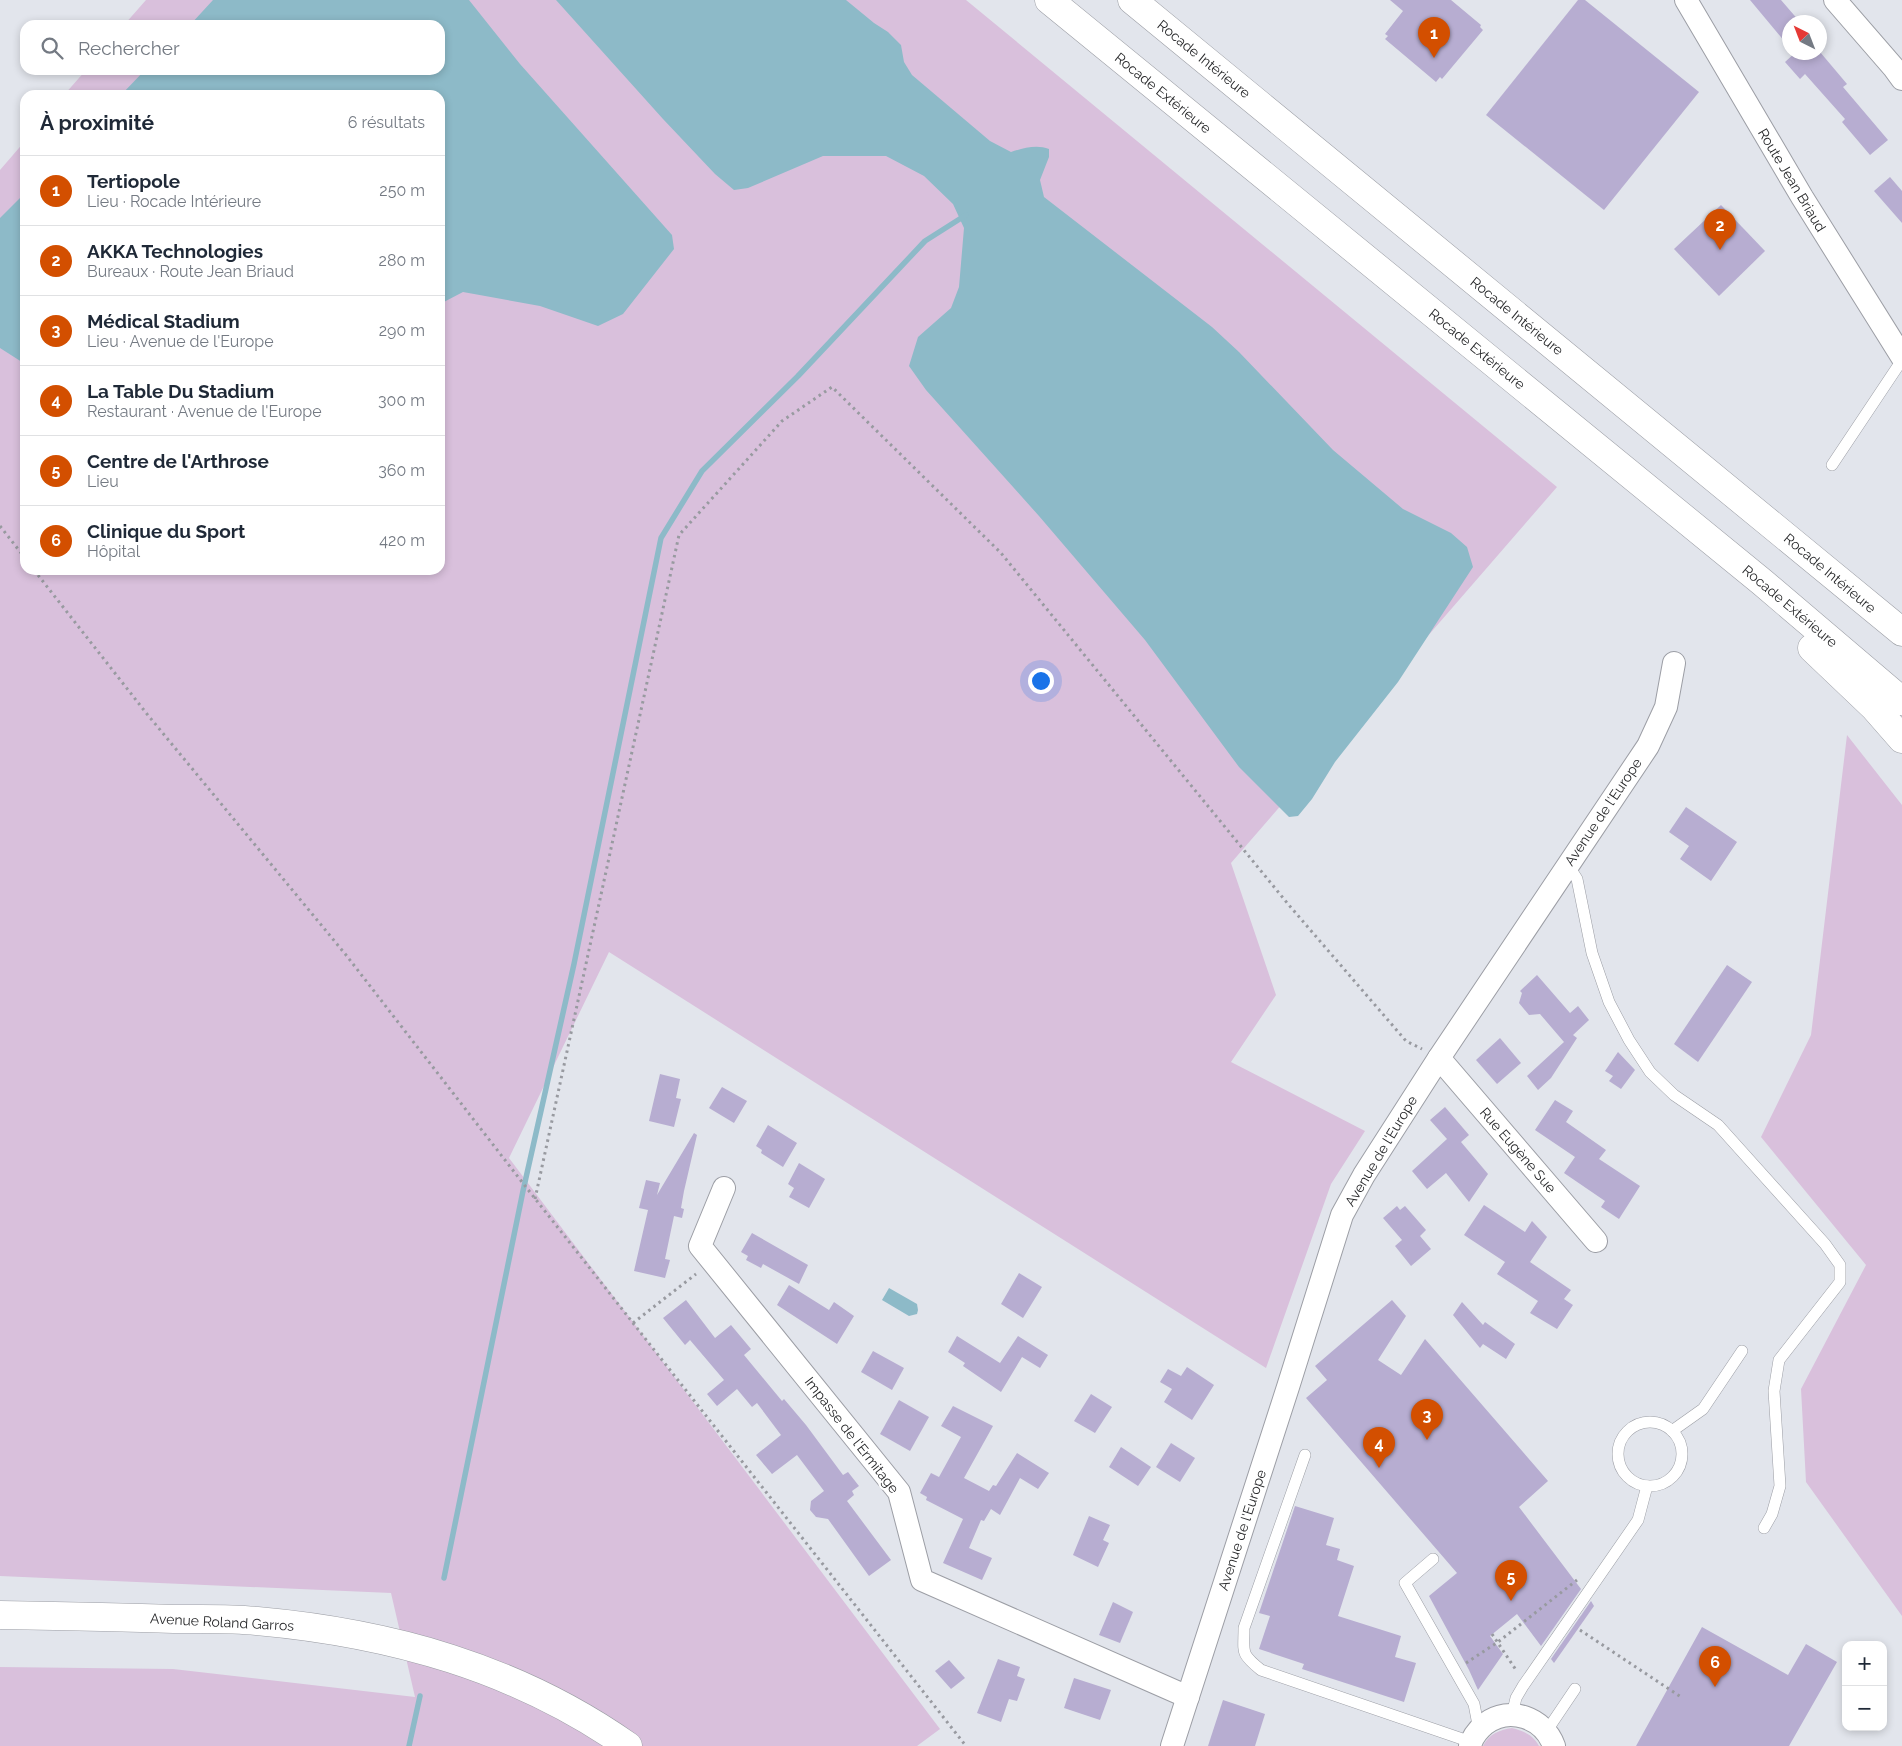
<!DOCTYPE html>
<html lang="fr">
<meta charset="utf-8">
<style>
:root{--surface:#fff;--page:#f6f6f7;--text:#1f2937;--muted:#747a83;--line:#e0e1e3;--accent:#d34f00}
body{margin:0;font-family:Raleway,sans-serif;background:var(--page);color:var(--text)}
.controls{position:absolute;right:15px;bottom:15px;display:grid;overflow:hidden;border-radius:10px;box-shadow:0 2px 8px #0003}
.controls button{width:45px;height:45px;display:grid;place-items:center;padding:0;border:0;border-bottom:1px solid var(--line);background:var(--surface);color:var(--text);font:25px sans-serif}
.compass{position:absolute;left:1782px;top:15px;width:45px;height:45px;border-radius:50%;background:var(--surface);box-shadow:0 2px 8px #0003;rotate:318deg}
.you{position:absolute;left:1040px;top:680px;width:18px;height:18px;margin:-12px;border:4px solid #fff;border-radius:50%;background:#1a73e8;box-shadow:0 0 0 8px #1a73e833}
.badge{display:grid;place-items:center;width:32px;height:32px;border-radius:50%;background:var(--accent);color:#fff;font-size:16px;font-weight:700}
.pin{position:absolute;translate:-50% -41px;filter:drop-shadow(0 1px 2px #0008)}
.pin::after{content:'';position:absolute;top:26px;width:18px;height:15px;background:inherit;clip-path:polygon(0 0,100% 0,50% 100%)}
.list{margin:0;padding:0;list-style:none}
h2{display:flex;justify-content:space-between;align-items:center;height:65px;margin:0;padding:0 20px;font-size:21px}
h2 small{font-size:16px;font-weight:400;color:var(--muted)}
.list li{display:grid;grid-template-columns:32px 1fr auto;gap:15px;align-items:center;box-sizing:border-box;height:70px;padding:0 20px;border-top:1px solid var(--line)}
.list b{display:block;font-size:19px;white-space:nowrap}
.list p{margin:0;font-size:16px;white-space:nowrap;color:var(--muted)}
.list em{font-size:16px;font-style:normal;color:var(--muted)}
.icon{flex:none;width:28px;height:28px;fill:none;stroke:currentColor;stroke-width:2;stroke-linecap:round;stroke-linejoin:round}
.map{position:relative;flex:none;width:1902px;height:1746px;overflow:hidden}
.search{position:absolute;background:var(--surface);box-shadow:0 2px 8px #0003;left:20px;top:20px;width:425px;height:55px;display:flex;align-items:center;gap:12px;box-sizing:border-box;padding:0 18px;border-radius:15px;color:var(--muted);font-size:19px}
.panel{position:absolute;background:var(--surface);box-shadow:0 2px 8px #0003;left:20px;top:90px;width:425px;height:485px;border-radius:15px}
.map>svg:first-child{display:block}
</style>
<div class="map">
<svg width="1902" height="1746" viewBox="0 0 1902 1746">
<rect width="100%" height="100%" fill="#e2e5ec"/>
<!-- green -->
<g fill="#d9c0dc">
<path d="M146,0H966L1557,487L1231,863L1276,995L1231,1062L1365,1131L1331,1184L1266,1368L609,952L509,1158L940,1729L917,1746H0V1667L173,1669L415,1697L391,1593L0,1576V170L25,141V570H440V95H64L86,70H440V25H124Z"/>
<path d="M1847,735L1902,805V1616L1806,1482L1801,1389L1866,1265L1761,1137L1811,1035Z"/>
<path d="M1512,1728C1524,1731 1533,1735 1539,1746H1483C1489,1734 1499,1730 1512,1728Z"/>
</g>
<!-- water -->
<g fill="#8dbac8">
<path d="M213,0H469L520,64L672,235L674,249L623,314L598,326L540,306L463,292L440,304V95H121L145,70H440V25H190Z"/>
<path d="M556,0H846L874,23L888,32L901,45L904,62L912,75L990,141L1011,152C1023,148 1037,144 1049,149V157L1040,180L1044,197L1212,327L1239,352L1333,450L1403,509L1451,533L1467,547L1473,567L1398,682L1335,762L1312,799L1298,816L1289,817L1239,767L1145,640L1039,516L926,390L909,366L918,337L951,308L959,287L964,228L953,204L924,176L886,156H823L748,188L734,190L715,174L663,119Z"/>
<path d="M25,193V364L0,348V218Z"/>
<path d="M889,1288L917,1304L918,1310L917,1314L909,1316L882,1300Z"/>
</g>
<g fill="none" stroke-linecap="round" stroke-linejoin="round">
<!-- stream -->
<g stroke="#8dbac8" stroke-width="5.5">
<path d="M444,1578L523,1191L574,964L661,538L702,471L798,376L925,241L966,215"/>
<path d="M409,1746L420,1696"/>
</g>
</g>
<!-- building -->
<g fill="#b7add1">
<path d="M1390,0H1451L1481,25L1480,27L1483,30L1442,79L1440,77L1436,82L1385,39L1388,36L1385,34L1403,11Z"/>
<path d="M1578,0H1585L1699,92L1604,210L1486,115Z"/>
<path d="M1750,0H1781L1800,22H1790V48Z"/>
<path d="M1796,52H1820L1847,84L1843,87L1888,140L1870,155L1842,122L1845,119L1805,74L1800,79L1785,62Z"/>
<path d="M1890,177L1902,191V223L1874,191Z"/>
<path d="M1721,205L1765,251L1719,296L1674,249Z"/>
<path d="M1686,807L1737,842L1711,881L1680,859L1689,846L1669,832Z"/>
<path d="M1727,965L1752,982L1698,1062L1674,1044Z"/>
<path d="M1537,975L1570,1013L1578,1006L1589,1020L1573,1035L1577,1038L1551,1078L1538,1090L1527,1076L1564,1042L1540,1014L1529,1015L1519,1003L1522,993L1520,991Z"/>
<path d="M1500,1038L1521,1063L1497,1084L1476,1060Z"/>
<path d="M1618,1052L1635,1070L1621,1089L1609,1081L1613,1076L1605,1071Z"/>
<path d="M660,1074L680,1079L676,1098L681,1099L674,1127L649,1121Z"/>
<path d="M722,1087L747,1101L734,1123L709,1108Z"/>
<path d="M1555,1100L1573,1111L1566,1122L1606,1150L1599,1159L1640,1186L1619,1219L1601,1207L1605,1201L1564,1173L1575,1157L1535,1130Z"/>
<path d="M1445,1107L1469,1135L1461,1142L1488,1174L1469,1202L1446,1173L1427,1189L1412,1171L1447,1139L1430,1120Z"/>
<path d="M768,1125L797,1143L783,1167L761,1153L762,1150L756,1146Z"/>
<path d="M694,1133L697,1135L684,1191L681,1208L684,1209L682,1218L674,1216L665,1259L670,1260L665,1278L634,1271L648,1210L639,1208L646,1180L660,1183L657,1195Z"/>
<path d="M799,1163L825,1179L809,1208L789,1197L794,1188L788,1184Z"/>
<path d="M1484,1205L1525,1232L1532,1221L1547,1237L1530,1262L1571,1290L1564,1299L1573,1305L1557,1329L1530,1313L1538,1301L1497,1274L1505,1262L1464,1235Z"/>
<path d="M1397,1206L1400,1210L1405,1206L1426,1230L1420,1236L1431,1249L1411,1266L1395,1246L1402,1240L1383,1218Z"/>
<path d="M752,1233L808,1265L799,1284L763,1264L761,1268L746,1260L748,1256L741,1252Z"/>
<path d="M1019,1273L1042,1287L1023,1318L1001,1304Z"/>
<path d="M789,1285L829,1310L834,1302L854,1316L837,1344L777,1305Z"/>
<path d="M686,1300L715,1338L731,1325L751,1349L744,1355L782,1401L784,1399L806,1425L843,1475L848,1472L859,1486L852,1491L854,1495L847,1501L891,1560L869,1576L828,1519L816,1517L810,1510L811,1501L824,1491L797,1455L772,1474L756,1455L781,1435L757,1403L752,1407L737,1389L717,1406L707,1394L724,1380L690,1340L685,1345L663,1318Z"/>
<path d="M1392,1300L1406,1316L1378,1360L1401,1375L1425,1339L1548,1481L1519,1507L1581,1589L1541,1646L1517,1614L1490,1636L1503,1654L1478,1690L1469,1670L1429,1596L1457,1573L1306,1398L1327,1380L1315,1366Z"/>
<path d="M1462,1302L1483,1325L1485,1322L1515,1344L1506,1359L1483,1344L1480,1348L1453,1315Z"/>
<path d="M957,1336L1000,1363L1018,1336L1048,1355L1040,1368L1022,1357L1001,1392L963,1366L965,1363L948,1352Z"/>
<path d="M873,1351L904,1368L892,1390L861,1372Z"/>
<path d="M1187,1367L1214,1385L1192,1420L1164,1402L1172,1389L1160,1382L1168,1369L1181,1376Z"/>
<path d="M1091,1394L1112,1407L1095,1433L1074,1421Z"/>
<path d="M899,1400L929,1417L910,1451L880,1434Z"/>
<path d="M953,1406L993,1426L964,1478L989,1491L993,1485L996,1486L1017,1453L1049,1473L1038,1489L1020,1478L1000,1515L991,1509L984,1521L981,1520L969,1548L992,1558L982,1580L943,1563L963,1519L926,1500L927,1497L920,1493L931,1473L939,1477L961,1437L941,1426Z"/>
<path d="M1171,1443L1195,1458L1180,1482L1156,1467Z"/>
<path d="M1121,1447L1151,1467L1138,1486L1109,1467Z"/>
<path d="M1295,1506L1334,1518L1326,1545L1340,1549L1337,1560L1354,1566L1338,1616L1401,1636L1395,1657L1416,1663L1404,1702L1302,1669L1304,1664L1259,1649L1270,1616L1259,1613Z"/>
<path d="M1089,1516L1110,1525L1103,1540L1109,1543L1098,1567L1073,1555Z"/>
<path d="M1591,1601L1594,1606L1554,1663L1551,1659Z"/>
<path d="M1113,1602L1133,1612L1120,1643L1099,1635Z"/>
<path d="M1702,1627L1788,1675L1806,1644L1837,1662L1789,1746H1636Z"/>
<path d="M998,1659L1020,1667L1017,1676L1025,1679L1017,1701L1009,1699L1001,1722L977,1713Z"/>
<path d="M949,1660L965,1678L951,1689L935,1671Z"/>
<path d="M1074,1678L1111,1690L1100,1720L1064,1708Z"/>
<path d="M1223,1700L1265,1714L1255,1746H1208Z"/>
</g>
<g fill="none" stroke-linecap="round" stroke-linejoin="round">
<!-- service casing -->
<g stroke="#9c9ea5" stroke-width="12">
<g id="service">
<path d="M1832,465L1902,360"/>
<path d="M1568,865L1577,879L1592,953L1609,1002L1629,1040L1650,1072L1674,1095L1718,1125L1825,1244L1840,1265V1282L1779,1360L1774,1391L1780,1486L1772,1514L1764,1528"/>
<circle cx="1650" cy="1454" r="32"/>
<path d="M1672,1431L1703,1409L1742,1351"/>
<path d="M1305,1455L1244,1628C1244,1653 1240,1653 1261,1670L1471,1742"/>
<path d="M1433,1559L1405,1583L1474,1704L1479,1730"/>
<path d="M1512,1715L1516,1698L1523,1686L1638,1520L1647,1486"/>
<path d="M1546,1732L1575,1689"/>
</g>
</g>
<!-- minor casing -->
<g stroke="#9c9ea5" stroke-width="24">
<g id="minor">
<path d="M1686,0L1802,197L1902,357"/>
<path d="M1835,0L1894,68L1902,79"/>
<path d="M1439,1058L1596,1241"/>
<path d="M724,1188L700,1246L899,1492L922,1580L1188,1697"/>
<path d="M1172,1746L1288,1387L1342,1215L1364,1175L1439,1058L1648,746L1666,707L1674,663"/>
<path d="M1470,1746C1472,1737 1478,1730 1485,1724C1510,1705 1544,1718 1554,1746"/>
</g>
</g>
<!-- primary casing -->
<g stroke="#9c9ea5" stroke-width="29">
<path id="primary" d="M0,1615C58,1616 116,1617 174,1619C201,1619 230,1618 257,1621C391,1633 517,1668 628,1746"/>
</g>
<!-- motorway casing -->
<g stroke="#9c9ea5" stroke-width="29">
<g id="motorway">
<path d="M1049,0L1762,582L1902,701"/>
<path d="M1132,0L1902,632"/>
<path d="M1812,648L1874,707L1902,739"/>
</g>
</g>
<!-- path -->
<g stroke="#989aa0" stroke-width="3" stroke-dasharray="2.5 4" stroke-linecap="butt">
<path d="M0,526L25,558"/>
<path d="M34,570L147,714L346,955L522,1182L966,1746"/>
<path d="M535,1199L679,535L782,421L832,387L1001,553L1288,904L1406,1041L1422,1049"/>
<path d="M633,1323L696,1274"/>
<path d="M1580,1630L1681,1697"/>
<path d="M1492,1634L1516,1670"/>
<path d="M1466,1663L1498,1642L1577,1580"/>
</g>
<!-- service -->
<use href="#service" stroke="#fff" stroke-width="11"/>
<!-- minor -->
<use href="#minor" stroke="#fff" stroke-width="22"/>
<!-- primary -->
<use href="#primary" stroke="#fff" stroke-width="28"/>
<!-- motorway -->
<use href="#motorway" stroke="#fff" stroke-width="28"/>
</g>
<g text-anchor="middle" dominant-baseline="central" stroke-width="4.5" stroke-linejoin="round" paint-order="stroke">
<!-- street labels -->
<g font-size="14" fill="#27282a" stroke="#fff">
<text transform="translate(1204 59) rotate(39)">Rocade Intérieure</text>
<text transform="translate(1163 93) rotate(39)">Rocade Extérieure</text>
<text transform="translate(1792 180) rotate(59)">Route Jean Briaud</text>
<text transform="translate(1517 316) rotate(39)">Rocade Intérieure</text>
<text transform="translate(1477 349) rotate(39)">Rocade Extérieure</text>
<text transform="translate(1830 573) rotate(40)">Rocade Intérieure</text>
<text transform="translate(1790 606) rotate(40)">Rocade Extérieure</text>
<text transform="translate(1603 812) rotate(-56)">Avenue de l'Europe</text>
<text transform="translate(1518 1150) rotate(49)">Rue Eugène Sue</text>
<text transform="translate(1381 1151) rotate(-59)">Avenue de l'Europe</text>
<text transform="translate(852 1435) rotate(52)">Impasse de l'Ermitage</text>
<text transform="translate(1242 1530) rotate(-72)">Avenue de l'Europe</text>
<text transform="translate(222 1622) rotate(3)">Avenue Roland Garros</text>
</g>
</g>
</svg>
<div class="controls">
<button>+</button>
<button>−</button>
</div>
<svg class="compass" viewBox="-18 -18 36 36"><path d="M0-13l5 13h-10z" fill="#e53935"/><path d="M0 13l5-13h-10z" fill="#747a83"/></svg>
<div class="you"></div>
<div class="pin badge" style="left:1434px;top:58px">1</div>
<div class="pin badge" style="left:1720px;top:250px">2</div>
<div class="pin badge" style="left:1427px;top:1440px">3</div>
<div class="pin badge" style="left:1379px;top:1468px">4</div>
<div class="pin badge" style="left:1511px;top:1601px">5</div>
<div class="pin badge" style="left:1715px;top:1687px">6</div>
<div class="search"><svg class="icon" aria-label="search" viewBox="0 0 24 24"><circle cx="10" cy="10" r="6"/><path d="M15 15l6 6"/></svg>Rechercher</div>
<section class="panel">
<h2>À proximité<small>6 résultats</small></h2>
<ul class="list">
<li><span class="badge">1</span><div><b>Tertiopole</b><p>Lieu · Rocade Intérieure</p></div><em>250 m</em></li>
<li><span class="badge">2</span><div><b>AKKA Technologies</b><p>Bureaux · Route Jean Briaud</p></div><em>280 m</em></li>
<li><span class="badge">3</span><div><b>Médical Stadium</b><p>Lieu · Avenue de l'Europe</p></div><em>290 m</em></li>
<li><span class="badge">4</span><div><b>La Table Du Stadium</b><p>Restaurant · Avenue de l'Europe</p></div><em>300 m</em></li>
<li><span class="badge">5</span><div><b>Centre de l'Arthrose</b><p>Lieu</p></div><em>360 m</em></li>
<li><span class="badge">6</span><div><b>Clinique du Sport</b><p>Hôpital</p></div><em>420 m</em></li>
</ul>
</section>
</div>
